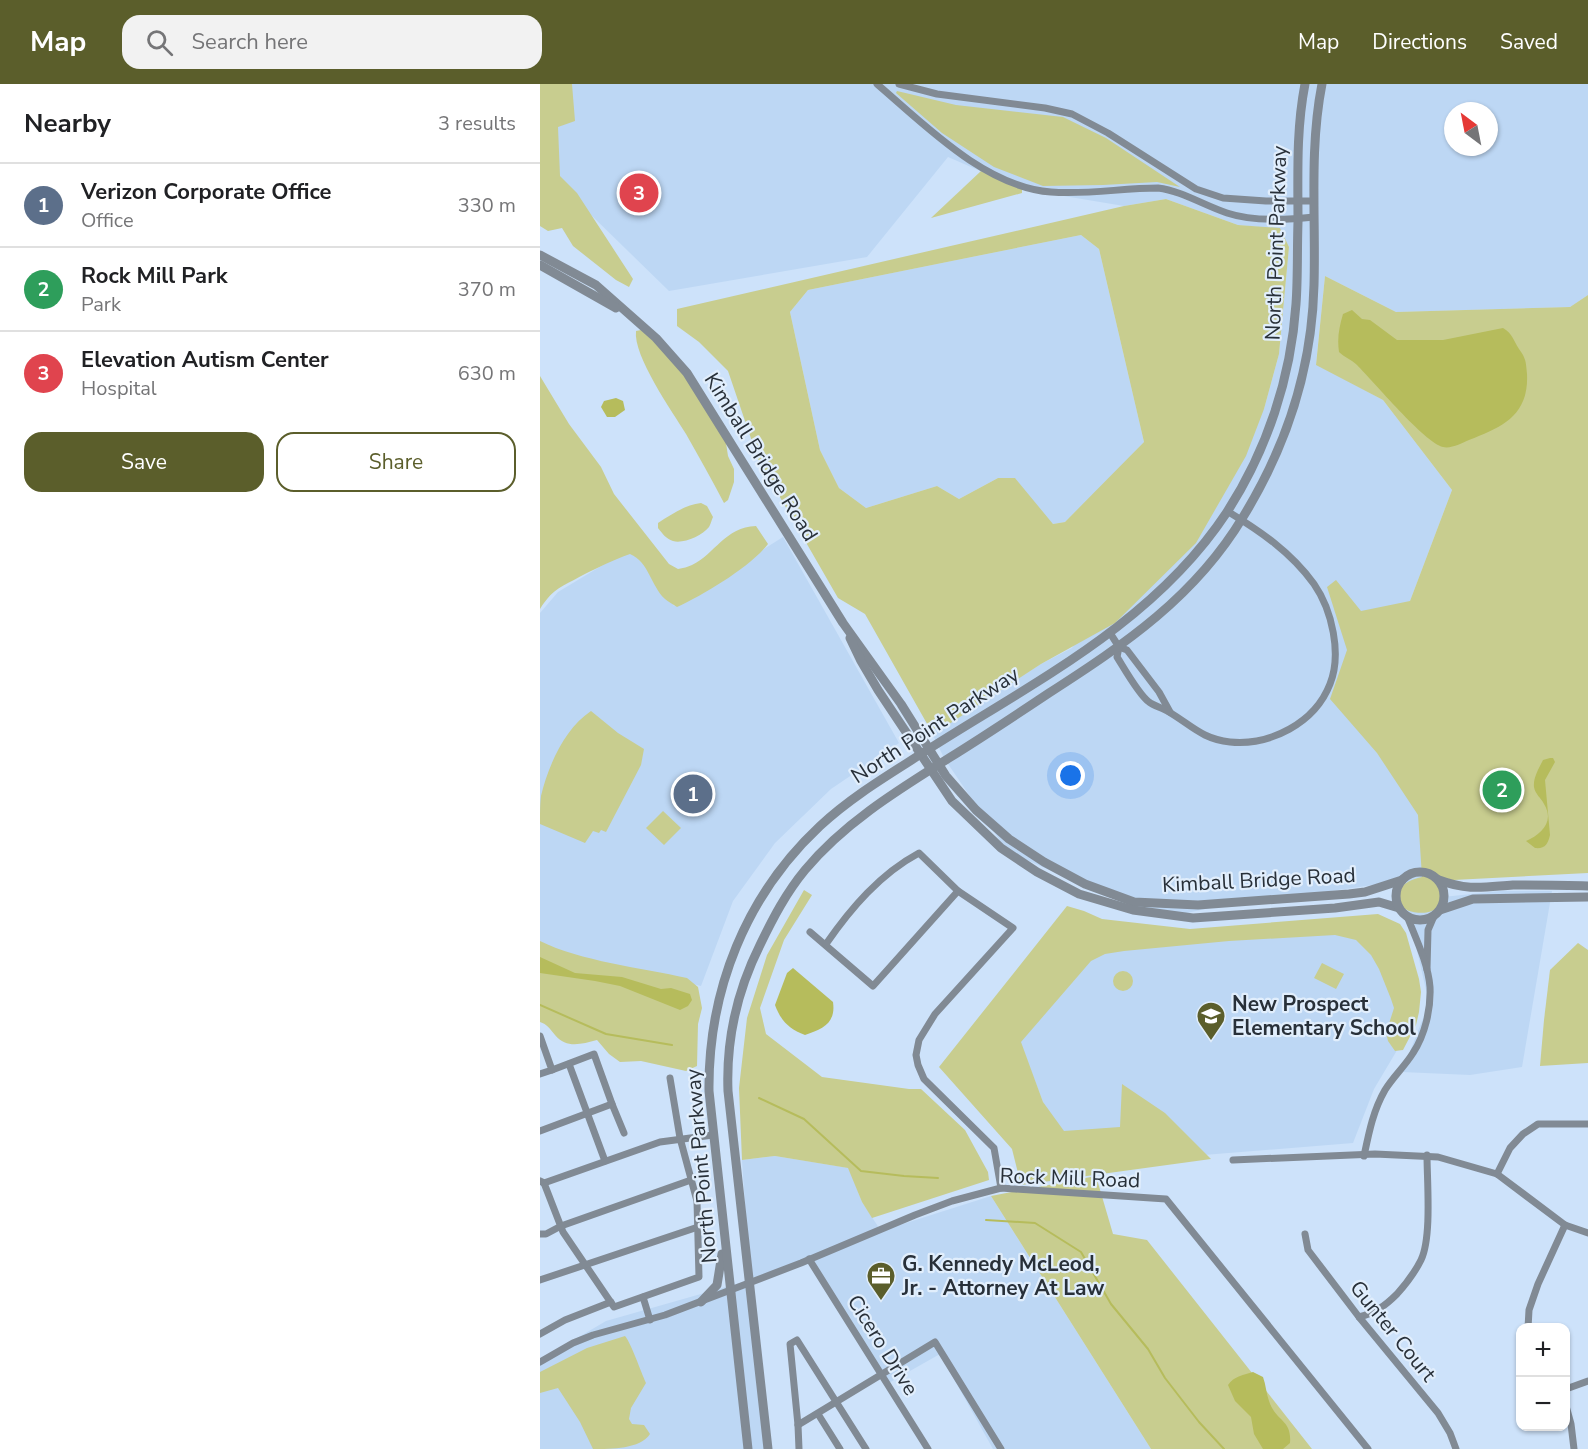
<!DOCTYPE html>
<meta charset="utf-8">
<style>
:root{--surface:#fff;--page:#f2f2f2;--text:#202124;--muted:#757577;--line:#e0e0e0;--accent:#5b5e2b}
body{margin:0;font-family:"Nunito Sans",sans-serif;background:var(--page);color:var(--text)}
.controls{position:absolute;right:18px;bottom:18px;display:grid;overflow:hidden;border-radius:12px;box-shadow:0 2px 4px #0004}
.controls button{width:54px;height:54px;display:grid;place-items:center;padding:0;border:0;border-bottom:2px solid var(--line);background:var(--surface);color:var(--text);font:30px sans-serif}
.compass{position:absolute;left:904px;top:18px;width:54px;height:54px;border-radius:50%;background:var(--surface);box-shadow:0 2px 4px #0004;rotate:328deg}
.you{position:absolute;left:531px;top:692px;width:21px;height:21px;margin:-15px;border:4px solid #fff;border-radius:50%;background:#1a73e8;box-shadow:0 0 0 9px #1a73e833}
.badge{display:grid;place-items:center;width:39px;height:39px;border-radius:50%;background:var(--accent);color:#fff;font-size:20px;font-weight:700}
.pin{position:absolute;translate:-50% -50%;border:3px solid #fff;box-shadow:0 2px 6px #0006}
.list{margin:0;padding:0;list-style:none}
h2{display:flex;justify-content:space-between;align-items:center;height:78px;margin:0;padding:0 24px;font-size:26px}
h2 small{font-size:20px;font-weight:400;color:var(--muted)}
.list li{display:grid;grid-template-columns:39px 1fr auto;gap:18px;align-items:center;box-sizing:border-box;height:84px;padding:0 24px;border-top:2px solid var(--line)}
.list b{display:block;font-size:22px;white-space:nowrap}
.list p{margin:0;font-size:20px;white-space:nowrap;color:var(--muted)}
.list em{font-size:20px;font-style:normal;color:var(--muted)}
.actions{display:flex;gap:12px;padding:18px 24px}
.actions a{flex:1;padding:14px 0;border:2px solid var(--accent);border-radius:18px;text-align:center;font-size:21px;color:var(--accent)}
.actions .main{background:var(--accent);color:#fff}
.icon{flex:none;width:33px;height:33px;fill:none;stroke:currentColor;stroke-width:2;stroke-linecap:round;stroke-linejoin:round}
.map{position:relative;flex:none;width:1048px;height:1365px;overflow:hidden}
header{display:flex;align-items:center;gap:36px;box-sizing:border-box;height:84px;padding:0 30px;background:var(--accent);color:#fff}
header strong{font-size:28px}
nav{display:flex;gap:33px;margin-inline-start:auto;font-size:21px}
.search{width:420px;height:54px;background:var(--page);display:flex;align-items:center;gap:15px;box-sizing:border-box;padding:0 21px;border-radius:18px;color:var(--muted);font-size:22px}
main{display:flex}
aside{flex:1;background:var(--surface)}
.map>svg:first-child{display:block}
</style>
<header>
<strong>Map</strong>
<div class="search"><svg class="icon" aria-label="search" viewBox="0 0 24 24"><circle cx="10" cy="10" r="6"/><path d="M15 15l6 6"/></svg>Search here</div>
<nav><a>Map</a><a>Directions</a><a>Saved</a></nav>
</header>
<main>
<aside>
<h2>Nearby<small>3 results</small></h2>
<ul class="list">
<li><span class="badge" style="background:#5c6f8a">1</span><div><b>Verizon Corporate Office</b><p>Office</p></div><em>330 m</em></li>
<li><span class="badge" style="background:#2e9e5b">2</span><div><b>Rock Mill Park</b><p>Park</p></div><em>370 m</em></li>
<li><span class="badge" style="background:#e0444e">3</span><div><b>Elevation Autism Center</b><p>Hospital</p></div><em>630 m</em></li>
</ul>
<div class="actions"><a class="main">Save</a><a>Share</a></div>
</aside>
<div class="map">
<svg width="1048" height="1365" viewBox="0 0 1048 1365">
<rect width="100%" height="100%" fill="#cde2fa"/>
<!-- built -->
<g fill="#bdd7f4" fill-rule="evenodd">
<path d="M0,0H1048V211L1030,223L856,228L785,192L776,280L843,316L912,406L870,517L884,815L960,807H1012L982,983L930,991L862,988L889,919L864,810L860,802L865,792L833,801L670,824L628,833L567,812L467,767L404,674L390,645H396L501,580L532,564L724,325L739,270L749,163L740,145L698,141L626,115L584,122L482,105L408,73L327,173L129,207L10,91ZM913,27H949V63H913Z"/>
<path d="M541,151L559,165L604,358L560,404L525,438L513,440L458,394L419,415L397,402L326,424L299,404L280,366L250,228L268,206Z"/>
<path d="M243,453L359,659L291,705L235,759L193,817L161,902L17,867L0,859V529L18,508L96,461L134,522Z"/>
<path d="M847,839L878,921L856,968L834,1005L813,1059L527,1082L477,949L556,864Z"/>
<path d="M235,1072L309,1084L322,1118L341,1147L451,1112L611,1365H453L400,1270L347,1300L268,1174L211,1196L228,1365H0V1276L66,1237L210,1196L202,1076Z"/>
</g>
<!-- green -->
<g fill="#c8cd8f" fill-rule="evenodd">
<path d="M0,0H32L35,37L18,43L20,92L37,109L93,195L89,203L76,196L33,162L22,144L8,147L0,142Z"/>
<path d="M357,7L416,21L523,33L566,54L640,103L617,98L563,101L503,102L454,83L402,49L356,9Z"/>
<path d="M441,87L482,105V109L391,134Z"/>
<path d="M626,115L698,141L740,144L749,163L739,270L724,325L706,372L656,459L575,539L501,580L403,644L390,645L325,530L298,514L218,375L188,287L159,258L137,242V225L584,122ZM541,151L559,165L604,358L525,438L513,440L475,394H458L419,415L397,402L326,424L299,404L280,366L250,228L268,206Z"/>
<path d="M785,192L856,228L1030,223L1048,211V789L894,797C929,833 850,841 859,808C862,798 874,795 882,793L878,731L837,669L790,615L807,566L787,503L796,496L821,527L870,517L912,406L843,316L776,281Z"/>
<path d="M101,246L126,268L154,304L186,359L188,372L194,385V398L188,416L184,419C172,396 159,373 146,350C132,327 93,272 96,247Z"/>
<path d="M0,292L29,340L61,383L74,410L129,480L138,485C143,484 148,483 152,481C175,470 185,443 216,442L228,460C210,483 165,510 137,523C133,520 128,518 125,515C111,502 109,478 90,470C73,476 59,483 43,491C22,503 14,503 0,525Z"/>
<path d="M161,419L167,422L173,433C172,435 170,442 169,443C162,452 143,460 133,457C126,455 122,449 118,444V439C132,430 145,421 161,419Z"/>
<path d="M51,627L78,649L104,665L101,681L66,748L61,746L59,749L53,747L45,759L0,740C0,731 0,720 1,712C8,682 25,644 51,627Z"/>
<path d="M123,727L141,744L124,761L106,744Z"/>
<path d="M264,806L272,811L244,856L220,924L226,950L282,993L369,1005H381L425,1046L448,1088L449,1096L332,1134L322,1118L308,1084L235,1072L202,1076L199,1004L207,934L227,871Z"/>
<path d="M527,822L544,827L562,835L650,845L838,830L860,840L866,849L879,895L881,908L879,928L876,941L863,966L855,967L848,957L846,949L854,924L851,915L839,885L831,871L816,856L795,851L689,857L584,867L565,870L551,877L481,958L503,1018L524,1047L580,1043L582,1000L625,1029L671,1075L481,1101L472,1065L399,983Z"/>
<path d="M0,857C40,877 102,884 147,894L158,903L162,924L158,940L157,982L146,987L101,977L80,978L69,970L57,956C41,960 27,965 15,951C10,945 7,940 0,938Z"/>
<path d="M1038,859L1048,866V979L1000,982L1004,936L1010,886Z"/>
<path d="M782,879L804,890L796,905L774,894Z"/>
<circle cx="583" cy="897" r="10"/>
<path d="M556,1092L573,1150L607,1156L772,1365H611L451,1112Z"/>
<path d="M85,1252C91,1259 101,1288 106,1299L91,1324L89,1335L92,1340L104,1341L110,1350C100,1365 72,1365 53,1365L40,1338L18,1304L0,1309V1288L47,1264Z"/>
</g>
<!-- water -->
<g fill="#b6bc5c">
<path d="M812,226L822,235L830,236L857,256H903L963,244C973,250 973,256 979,265C986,274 986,279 987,290C989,331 963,343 929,356C922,359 911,365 903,363C885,359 833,297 817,281C812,276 804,273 799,268C797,254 799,244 803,230Z"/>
<path d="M76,314L83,317L85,326L75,333H67L61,323L64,317Z"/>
<path d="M1010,674H1013L1015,678L1005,696L1010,751C1008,760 1005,765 995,764L986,757C1001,750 1015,738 1004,720C1001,714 995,710 994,703C993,694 999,684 1003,676Z"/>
<path d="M0,873L35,889L82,893L121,905L131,904L150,910L152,916L148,922L140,926L80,902L55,897L0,889Z"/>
<path d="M253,884L293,918C296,939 283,945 265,951C249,945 241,937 235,921L247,889Z"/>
<path d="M713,1288L723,1293C726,1301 726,1309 729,1317C736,1338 752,1335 750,1359L743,1365H723L714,1350L711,1333L695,1317L688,1301C694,1292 704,1291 713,1288Z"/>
</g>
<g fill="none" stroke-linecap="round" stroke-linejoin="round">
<!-- stream -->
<g stroke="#b6bc5c" stroke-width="2">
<path d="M0,921L66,950L132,961"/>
<path d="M219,1014L264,1035L321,1087L364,1092L398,1094"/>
<path d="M446,1136L495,1139L541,1168L571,1220L608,1265L625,1294L659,1338L684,1365"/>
</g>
<!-- minor -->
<g stroke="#818a94" stroke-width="7">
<path d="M337,0C385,41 445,103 511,108C547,111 582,104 618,104C642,107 663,121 687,129C714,138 747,136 774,133"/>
<path d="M359,0L397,10L505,24L532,30L568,49L656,105L683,114L726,117H774"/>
<path d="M570,549L579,563L587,566L619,608L630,628"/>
<path d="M579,563L577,573C584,584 599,611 609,618C614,622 623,624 629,628C651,641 662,655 690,658C730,662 775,639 790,600C802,570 792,526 774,500C751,468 720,447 687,427"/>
<path d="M270,848L333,902L418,807"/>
<path d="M286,860C311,824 340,790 379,769L418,807L473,844L395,930L379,956L376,971L378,981L384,995L454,1064L461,1104"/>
<path d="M887,885L888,846L894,832"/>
<path d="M0,952L12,986L0,990"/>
<path d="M29,980L65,1077"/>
<path d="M72,1020L84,1049"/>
<path d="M0,1047L72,1020L54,970L12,986"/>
<path d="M824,1072C829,1048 833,1027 845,1006C853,993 865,982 873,969C885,951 891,925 890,903C888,879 876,855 867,832"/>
<path d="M693,1076L835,1070L898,1073L957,1090L1025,1141L1048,1149"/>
<path d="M957,1090L970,1064L983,1050L998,1040H1048"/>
<path d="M0,1097L4,1099L120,1058L173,1051"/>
<path d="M4,1099L23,1148L74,1223L159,1193L157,1117L140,1054L130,994"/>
<path d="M0,1150H6L21,1142L151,1096"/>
<path d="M765,1150L768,1166L819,1233L898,1329L910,1349L916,1365"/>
<path d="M269,1175L388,1365"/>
<path d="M0,1196L158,1143"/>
<path d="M103,1213L110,1236"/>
<path d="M819,1233C835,1229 845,1222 857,1210C866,1200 875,1188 881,1176C892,1153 887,1097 887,1071"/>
<path d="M988,1244L989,1226L998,1200L1025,1141"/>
<path d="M0,1250L25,1236L71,1218"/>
<path d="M0,1278L33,1259L53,1251L125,1231L261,1179L375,1131L412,1117L461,1104L626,1115L828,1365"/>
<path d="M1026,1305L1048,1297"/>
<path d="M1026,1322L1031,1340L1034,1365"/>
<path d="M278,1330L300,1365"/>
<path d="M258,1341L395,1258L461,1365"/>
<path d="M259,1365L258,1341L250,1260L257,1256L326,1365"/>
</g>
<!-- tertiary -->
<g stroke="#818a94" stroke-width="9">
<path d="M0,171L56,201L116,254L147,289L303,539L361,620L406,692L436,726L469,755L504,778L545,800L594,818L658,821L809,810L825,808L862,796"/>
<path d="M0,181L76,224"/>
<path d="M310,554L321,577L338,606L412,717L461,764L497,788L539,810L593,826L653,834L795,824L839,818L859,824"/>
<circle cx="880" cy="812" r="24"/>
<path d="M899,796C928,807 944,803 973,801C998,801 1023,801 1048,802"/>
<path d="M900,826L933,815L1048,813"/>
<path d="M161,1218L177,1201L182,1170"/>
<path d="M208,1365L169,1007C168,906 206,811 280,742C307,717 337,698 367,679C481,604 610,545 687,428C727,366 751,294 756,220C758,193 757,166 758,138C758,92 756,46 765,0"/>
<path d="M228,1365L188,1007C186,955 197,907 220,861C233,834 246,809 265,786C304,739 358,706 409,674C443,653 476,631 509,609C585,560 655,513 703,433C746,363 772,284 774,201C776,134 769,66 782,0"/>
</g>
</g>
<!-- icons -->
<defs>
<g id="school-pin" transform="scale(1.5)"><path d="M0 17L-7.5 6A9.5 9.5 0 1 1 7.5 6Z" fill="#5b5e2b" stroke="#e1eefc"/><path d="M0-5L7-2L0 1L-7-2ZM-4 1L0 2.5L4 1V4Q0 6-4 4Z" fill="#fff"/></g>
<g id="office-pin" transform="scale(1.5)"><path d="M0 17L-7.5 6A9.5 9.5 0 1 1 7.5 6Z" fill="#5b5e2b" stroke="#e1eefc"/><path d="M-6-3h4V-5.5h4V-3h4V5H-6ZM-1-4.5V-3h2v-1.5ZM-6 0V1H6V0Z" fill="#fff"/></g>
</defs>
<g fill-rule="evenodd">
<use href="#school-pin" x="671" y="932"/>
<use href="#office-pin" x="341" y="1192"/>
</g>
<g text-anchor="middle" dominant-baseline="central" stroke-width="4.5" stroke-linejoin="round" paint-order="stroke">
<!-- street labels -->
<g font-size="21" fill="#283039" stroke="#e1eefc">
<text transform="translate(736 159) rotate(-88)">North Point Parkway</text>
<text transform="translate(221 373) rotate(58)">Kimball Bridge Road</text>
<text transform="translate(395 641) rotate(-33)">North Point Parkway</text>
<text transform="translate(719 796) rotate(-3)">Kimball Bridge Road</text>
<text transform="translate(161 1082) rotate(-95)">North Point Parkway</text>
<text transform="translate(530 1094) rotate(2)">Rock Mill Road</text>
<text transform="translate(853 1247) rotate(51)">Gunter Court</text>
<text transform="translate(343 1261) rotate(58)">Cicero Drive</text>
</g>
<!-- poi labels -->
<g font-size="21" font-weight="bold" fill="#283039" stroke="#e1eefc" text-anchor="start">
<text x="692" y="920">New Prospect<tspan x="692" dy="24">Elementary School</tspan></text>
<text x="362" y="1180">G. Kennedy McLeod,<tspan x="362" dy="24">Jr. - Attorney At Law</tspan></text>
</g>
</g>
</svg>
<div class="controls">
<button>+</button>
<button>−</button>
</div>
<svg class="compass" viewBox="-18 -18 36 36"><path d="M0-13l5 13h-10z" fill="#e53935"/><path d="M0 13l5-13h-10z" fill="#757577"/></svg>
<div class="you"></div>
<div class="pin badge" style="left:153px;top:710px;background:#5c6f8a">1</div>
<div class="pin badge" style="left:962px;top:706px;background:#2e9e5b">2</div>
<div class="pin badge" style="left:99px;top:109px;background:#e0444e">3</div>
</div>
</main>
